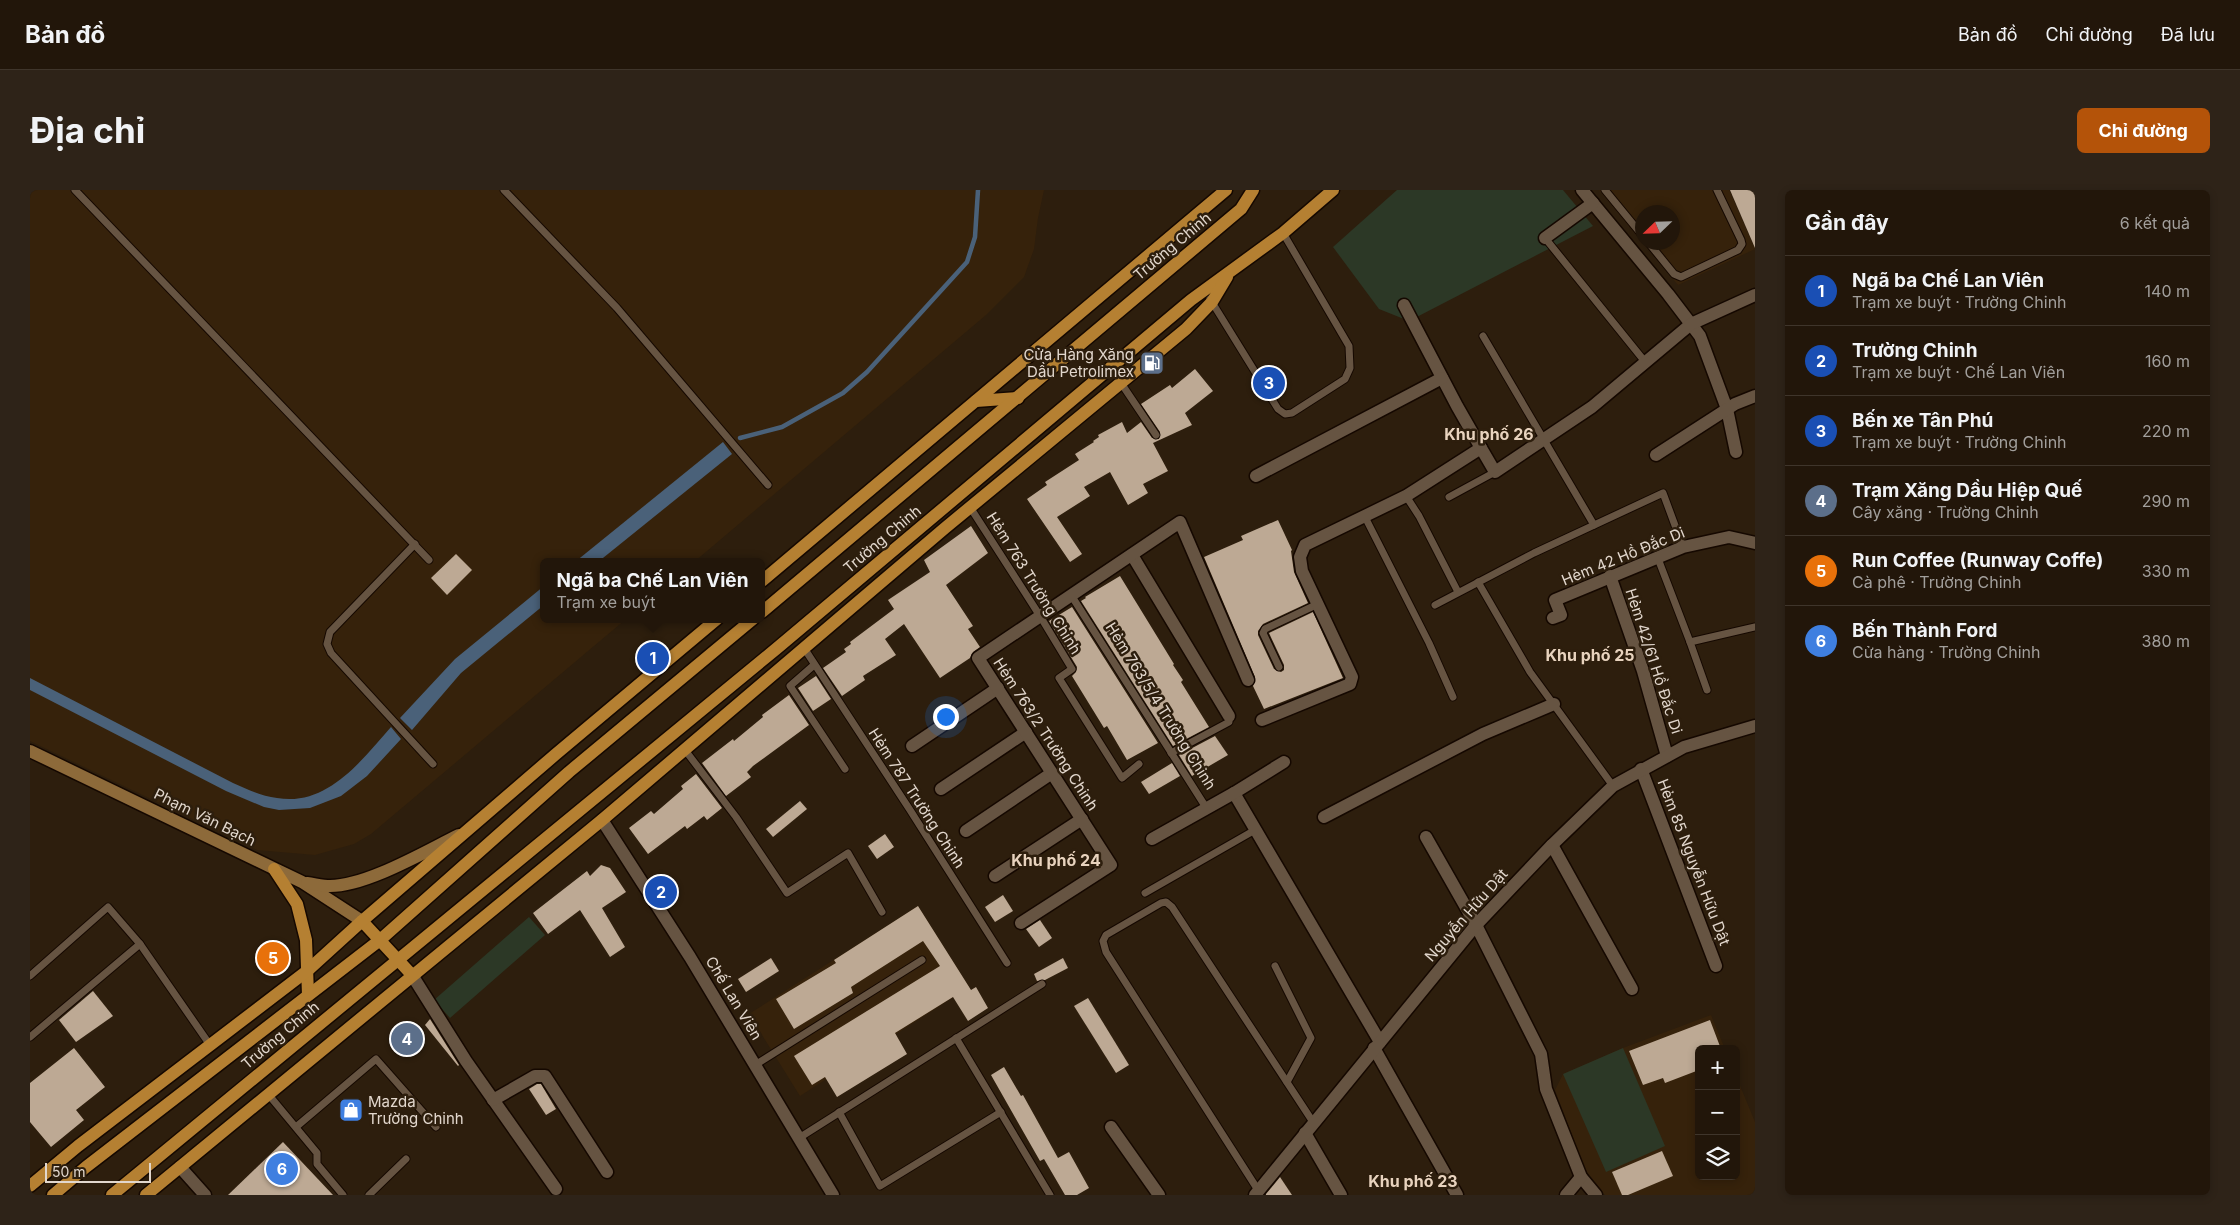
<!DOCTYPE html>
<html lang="vi">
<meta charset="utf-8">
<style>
:root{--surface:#22160a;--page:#2e2318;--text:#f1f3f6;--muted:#a29f9c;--line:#3f352b;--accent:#b45309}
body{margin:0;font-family:Inter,sans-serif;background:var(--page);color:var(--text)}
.controls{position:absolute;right:15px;bottom:15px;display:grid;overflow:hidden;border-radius:8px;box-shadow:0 2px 8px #0003}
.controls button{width:45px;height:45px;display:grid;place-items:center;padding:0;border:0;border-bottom:1px solid var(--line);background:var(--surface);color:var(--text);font:25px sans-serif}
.compass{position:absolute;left:1605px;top:15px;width:45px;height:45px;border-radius:50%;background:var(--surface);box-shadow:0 2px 8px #0003;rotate:247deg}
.scale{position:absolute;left:15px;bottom:12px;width:106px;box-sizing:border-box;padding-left:5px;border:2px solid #e2d7cd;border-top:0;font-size:14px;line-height:18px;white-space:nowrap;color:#e2d7cd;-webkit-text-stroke:4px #2d1e0d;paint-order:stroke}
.you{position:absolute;left:915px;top:526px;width:18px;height:18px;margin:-12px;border:4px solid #fff;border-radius:50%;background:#1a73e8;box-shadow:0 0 0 8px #1a73e833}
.badge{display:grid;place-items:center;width:32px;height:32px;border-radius:50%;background:var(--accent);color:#fff;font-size:16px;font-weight:700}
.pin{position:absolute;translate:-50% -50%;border:2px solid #fff;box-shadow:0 1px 5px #0006}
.popup{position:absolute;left:510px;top:368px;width:225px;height:65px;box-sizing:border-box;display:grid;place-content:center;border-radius:8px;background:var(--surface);filter:drop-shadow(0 1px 4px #0005);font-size:16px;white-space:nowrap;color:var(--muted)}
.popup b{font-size:19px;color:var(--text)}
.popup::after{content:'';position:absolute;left:50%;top:100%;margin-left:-10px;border:10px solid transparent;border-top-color:var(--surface)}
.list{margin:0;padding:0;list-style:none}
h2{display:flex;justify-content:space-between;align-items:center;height:65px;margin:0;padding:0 20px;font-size:21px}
h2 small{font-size:16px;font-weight:400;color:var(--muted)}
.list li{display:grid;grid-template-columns:32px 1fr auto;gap:15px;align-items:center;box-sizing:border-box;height:70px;padding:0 20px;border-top:1px solid var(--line)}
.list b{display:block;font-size:19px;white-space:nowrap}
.list p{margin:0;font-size:16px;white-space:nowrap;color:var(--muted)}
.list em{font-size:16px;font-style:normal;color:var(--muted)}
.icon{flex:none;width:28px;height:28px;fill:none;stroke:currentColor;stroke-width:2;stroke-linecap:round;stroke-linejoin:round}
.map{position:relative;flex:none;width:1725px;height:1005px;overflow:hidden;border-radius:8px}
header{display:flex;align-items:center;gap:30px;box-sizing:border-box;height:70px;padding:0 25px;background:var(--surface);border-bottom:1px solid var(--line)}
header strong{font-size:24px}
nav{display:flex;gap:28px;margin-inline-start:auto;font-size:18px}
.intro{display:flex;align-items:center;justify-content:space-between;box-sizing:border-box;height:120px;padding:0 30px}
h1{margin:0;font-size:35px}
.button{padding:12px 22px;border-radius:8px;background:var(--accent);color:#fff;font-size:18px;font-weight:700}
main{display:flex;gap:30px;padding:0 30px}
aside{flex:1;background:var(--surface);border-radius:8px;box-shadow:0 2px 8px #0003}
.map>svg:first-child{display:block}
</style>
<header>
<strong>Bản đồ</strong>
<nav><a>Bản đồ</a><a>Chỉ đường</a><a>Đã lưu</a></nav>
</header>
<div class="intro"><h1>Địa chỉ</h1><a class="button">Chỉ đường</a></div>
<main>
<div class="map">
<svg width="1725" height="1005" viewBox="0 0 1725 1005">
<rect width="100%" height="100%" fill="#2d1e0d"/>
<!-- built -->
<g fill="#36220b">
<path d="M0,0H1014L1008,28L1004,59L994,87L956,125L664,372H514V429H596L341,644L324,654L285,665L227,660L0,551Z"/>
<path d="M1569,0H1699L1725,59L1648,95L1613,52H1642V22H1612V52Z"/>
<path d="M888,716L939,797L770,906L719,824Z"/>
<path d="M1681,825L1695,859H1669V986H1706V886L1725,932V1005H1575L1554,978L1525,900L1533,884L1593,858Z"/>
</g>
<!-- park -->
<g fill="#2c3826">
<path d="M1367,0H1533L1563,36L1379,131L1349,119L1303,57Z"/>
<path d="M499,727L515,745L420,828L404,810Z"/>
<path d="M1593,858L1635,956L1576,982L1533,884Z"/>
</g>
<!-- water -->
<g fill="#4a6179">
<path d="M693,252L702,264L568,372H545Z"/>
<path d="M514,396V415L431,483L382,540L370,528L425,469Z"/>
<path d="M0,488L203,593C217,599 231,606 247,608C297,617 332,570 361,537L371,549L337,586L311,606L280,618L249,620L234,617L196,601L0,500Z"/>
</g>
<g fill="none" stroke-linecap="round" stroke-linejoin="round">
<!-- stream -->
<path stroke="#4a6179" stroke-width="4.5" d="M710,248L752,237L813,203L837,182L937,72L945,47L948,0"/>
</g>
<!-- building -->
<g fill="#bda994">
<path d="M1700,0H1725V58Z"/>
<path d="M1165,179L1183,201L1155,223L1162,235L1123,253L1138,281L1113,294L1118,303L1098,315L1080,282L1054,297L1060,306L1027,327L1052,364L1040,372L997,309L1017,295L1015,292L1049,270L1045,264L1064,252L1063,251L1069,247L1068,245L1092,232L1097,243L1111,232L1122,248L1129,249L1130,242L1111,214L1140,195L1142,198Z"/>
<path d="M1248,330L1262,360L1261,361L1264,382L1278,413L1233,434L1228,441V445L1244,479L1251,482L1254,480V475L1239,443L1283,422L1313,488L1234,519L1223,496L1225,487L1174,367L1213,350L1211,346Z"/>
<path d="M941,336L958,363L916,395L943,436L938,439L950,457L943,462L940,468L910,488L874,434L855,449L866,465L833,486L835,490L812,506L793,478L816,462L814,459L821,454L820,452L864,419L858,410L900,382L894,370Z"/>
<path d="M426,364L442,380L417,405L401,388Z"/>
<path d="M1090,386L1144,474L1143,475L1153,490L1151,492L1179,537L1143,556L1051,411L1056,408L1055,407Z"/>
<path d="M1042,417L1128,553L1097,570L1077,536L1074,538L1042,486L1046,482L1047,477L1019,431Z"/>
<path d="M786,486L801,509L783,521L768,498Z"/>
<path d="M759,505L779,535L723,576L717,582L721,587L696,606L672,573L703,549L704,551L733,527L732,525Z"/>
<path d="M1185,546L1198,565L1162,586L1149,565Z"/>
<path d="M1142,573L1150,586L1119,604L1111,592Z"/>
<path d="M666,584L692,618L677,630L674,626L657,639L655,636L618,664L599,638L621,621L624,624L653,599L651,596Z"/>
<path d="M770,611L777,619L743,647L736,639Z"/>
<path d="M855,644L864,657L847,669L838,656Z"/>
<path d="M571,675L580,678L596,702L572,718L595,757L580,767L550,720L518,744L503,723L557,681L560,686Z"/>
<path d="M973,705L983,721L965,732L955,717Z"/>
<path d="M888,716L941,800L946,797L958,818L938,831L923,807L865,843L877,864L807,907L795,887L782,895L764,866L910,776L893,751L821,797L823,803L764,839L746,809L806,773L804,770Z"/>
<path d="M1010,730L1022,748L1009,757L996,739Z"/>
<path d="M741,768L749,781L716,802L708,789Z"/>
<path d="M1033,768L1038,778L1015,790L1007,791L1004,784Z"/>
<path d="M63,801L83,826L46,852L29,830Z"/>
<path d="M1058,808L1099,875L1086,883L1044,816Z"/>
<path d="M400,829L429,875L428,876L395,835Z"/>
<path d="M1680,830L1691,859H1669V880L1635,893L1633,888L1613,895L1599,861Z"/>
<path d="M44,858L75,897L46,920L54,930L21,957L0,932V893Z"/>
<path d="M974,877L991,906L993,905L1028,968L1039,962L1059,998L1047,1005H1035L1014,969L1010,971L961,885Z"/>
<path d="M507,894H511L526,919L516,925L499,899Z"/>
<path d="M253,952L303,1005H198Z"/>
<path d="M1632,961L1643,986L1598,1005H1592L1582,982Z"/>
<path d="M1250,987L1262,1005H1236V1004Z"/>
</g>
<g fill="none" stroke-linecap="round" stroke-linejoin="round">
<!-- lane casing -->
<g stroke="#150800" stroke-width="9">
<g id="lane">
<path d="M45,0L399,370"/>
<path d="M474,0L587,118L738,295"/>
<path d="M1575,0L1612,45"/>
<path d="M1515,48L1616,173"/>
<path d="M1618,52L1644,84L1651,87L1708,60L1712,54L1711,50L1687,0"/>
<path d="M1180,109L1248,219L1255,224L1262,223L1315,189L1320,178L1319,156L1253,43"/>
<path d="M1453,146L1564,335"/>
<path d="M1091,193L1126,245"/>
<path d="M1376,306L1389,326L1428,402"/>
<path d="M1419,307L1465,282"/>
<path d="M940,317L1010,426L1042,479L1029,488L1092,588L1109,574"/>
<path d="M1335,327L1399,453L1423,507"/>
<path d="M385,354L300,442L297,454L301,463L403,574"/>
<path d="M1627,366L1660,452"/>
<path d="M1448,392L1500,482L1583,596"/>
<path d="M1041,405L1177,619"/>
<path d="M1405,415L1504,363L1633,303L1653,357"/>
<path d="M774,458L880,620L977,773"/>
<path d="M784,475L760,496L815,579"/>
<path d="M1249,477L1233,443L1235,439L1288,414"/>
<path d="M1677,500L1660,452L1725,437"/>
<path d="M655,560L706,627L757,703L818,663L852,722"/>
<path d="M1141,563L1199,532V526"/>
<path d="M1115,703L1225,640"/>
<path d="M1245,776L1281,848L1257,892"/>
<path d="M0,786L78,717L110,754L180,855"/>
<path d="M0,847L110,754"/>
<path d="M926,848L1020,1005"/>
<path d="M725,875L892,770"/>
<path d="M238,904L287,963V974L313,1005"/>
<path d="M809,922L850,996L971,922"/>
<path d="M266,937L346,869L406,937"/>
<path d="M769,948L1012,794"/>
<path d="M1228,1000L1076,762L1073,751L1076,745L1131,713L1136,712L1142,717L1283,932"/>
<path d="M339,1005L376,969"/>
</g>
</g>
<!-- street casing -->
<g stroke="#150800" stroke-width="15">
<g id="street">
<path d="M1552,0L1638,104L1670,146L1697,219L1706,262"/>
<path d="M1515,48L1563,13"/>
<path d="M1374,115L1427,216L1451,258"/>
<path d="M1626,265L1705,214L1725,206"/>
<path d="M1226,286L1412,188"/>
<path d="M1102,365L1199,526"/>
<path d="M1580,386L1613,481L1637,566"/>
<path d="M1523,428L1531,425L1525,410L1653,357L1699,347L1725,353"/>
<path d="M1232,530L1320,494L1322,487L1272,381L1270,367L1275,355L1376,306L1451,258L1465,282L1562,217L1661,134L1725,105"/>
<path d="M882,556L968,498"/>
<path d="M1611,579L1686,776"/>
<path d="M911,599L996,542"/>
<path d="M1204,603L1350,852"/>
<path d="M1294,627L1453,544L1524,514"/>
<path d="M572,630L660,767L803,1005"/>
<path d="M936,641L1022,583"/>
<path d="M1396,647L1446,735L1511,864L1516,899L1551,987L1566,1005"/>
<path d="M1122,649L1204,603L1254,572"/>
<path d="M1522,655L1602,799"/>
<path d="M965,686L1052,629"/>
<path d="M991,733L1081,675L948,468L1150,332L1218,490"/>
<path d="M382,785L436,871L526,999"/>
<path d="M1344,858L1427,1005"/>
<path d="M463,910L505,886H515L577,982"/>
<path d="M1081,937L1129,1005"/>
<path d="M1275,943L1311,1005"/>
<path d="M150,977L175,1005"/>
<path d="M1225,1005L1446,735L1522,655L1583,596L1654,557L1725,536"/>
<path d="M1536,1005L1551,987"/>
</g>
</g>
<!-- secondary casing -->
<g stroke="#150800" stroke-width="15">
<g id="secondary">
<path d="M0,561L272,692L332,731"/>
<path d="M277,693C285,694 293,696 300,696C337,696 396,661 429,645"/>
</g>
</g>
<!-- primary casing -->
<g stroke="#150800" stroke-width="15">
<g id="primary">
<path d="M946,211L988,208"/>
<path d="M732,391L1196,0"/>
<path d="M732,422L1211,19L1223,0"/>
<path d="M244,679L267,714L276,750L278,805"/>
<path d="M332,731L382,785"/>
<path d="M0,996L48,956L277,781L332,731L526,564L687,429"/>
<path d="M23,1005L56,977L350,750L539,582L723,429"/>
<path d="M82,1005L746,459L1161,110L1253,43L1303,0"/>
<path d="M116,1005L572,630L915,338L1156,139L1182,112L1197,87"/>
</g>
</g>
<!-- lane -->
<use href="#lane" stroke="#665442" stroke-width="7"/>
<!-- street -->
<use href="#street" stroke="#665442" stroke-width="12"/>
<!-- secondary -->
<use href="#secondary" stroke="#8d6a3a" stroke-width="12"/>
<!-- primary -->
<use href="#primary" stroke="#b58032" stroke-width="12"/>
</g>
<!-- icons -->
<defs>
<g id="fuel-square" transform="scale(1.25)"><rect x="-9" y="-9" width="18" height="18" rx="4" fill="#5c6f8a" stroke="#2d1e0d"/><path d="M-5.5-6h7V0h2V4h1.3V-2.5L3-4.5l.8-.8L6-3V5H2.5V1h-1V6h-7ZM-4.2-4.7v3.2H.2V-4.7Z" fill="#fff"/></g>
<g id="shop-square" transform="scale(1.25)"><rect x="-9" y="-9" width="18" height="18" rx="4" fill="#3f7fe0" stroke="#2d1e0d"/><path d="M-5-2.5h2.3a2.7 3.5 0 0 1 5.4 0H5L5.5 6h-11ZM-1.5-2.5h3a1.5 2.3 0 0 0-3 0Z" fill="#fff"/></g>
</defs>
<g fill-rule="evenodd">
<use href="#fuel-square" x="1122" y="173"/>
<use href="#shop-square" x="321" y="920"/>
</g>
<g text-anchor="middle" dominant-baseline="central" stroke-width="5" stroke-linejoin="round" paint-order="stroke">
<!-- street labels -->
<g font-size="15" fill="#e2d7cd" stroke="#2d1e0d">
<text transform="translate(1142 56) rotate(-40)">Trường Chinh</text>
<text transform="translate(852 349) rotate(-40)">Trường Chinh</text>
<text transform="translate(1593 366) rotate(-22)">Hẻm 42 Hồ Đắc Di</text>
<text transform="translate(1004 393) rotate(58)">Hẻm 763 Trường Chinh</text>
<text transform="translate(1624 471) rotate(72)">Hẻm 42/61 Hồ Đắc Di</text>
<text transform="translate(1131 516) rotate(58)">Hẻm 763/5/4 Trường Chinh</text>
<text transform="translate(1016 544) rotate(57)">Hẻm 763/2 Trường Chinh</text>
<text transform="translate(887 608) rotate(57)">Hẻm 787 Trường Chinh</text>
<text transform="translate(175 627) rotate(26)">Phạm Văn Bạch</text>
<text transform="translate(1664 672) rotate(69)">Hẻm 85 Nguyễn Hữu Dật</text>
<text transform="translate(1436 725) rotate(-49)">Nguyễn Hữu Dật</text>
<text transform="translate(704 808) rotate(59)">Chế Lan Viên</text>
<text transform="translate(250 845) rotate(-40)">Trường Chinh</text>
</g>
<!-- poi labels -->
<g font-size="15" fill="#e2d7cd" stroke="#2d1e0d" text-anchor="end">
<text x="1104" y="164">Cửa Hàng Xăng<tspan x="1104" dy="17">Dầu Petrolimex</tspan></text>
<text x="338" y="911" text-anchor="start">Mazda<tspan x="338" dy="17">Trường Chinh</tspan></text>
</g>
<!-- neighbourhood labels -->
<g font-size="16" font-weight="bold" fill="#e8d3be" stroke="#2d1e0d">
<text x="1459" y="244">Khu phố 26</text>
<text x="1560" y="465">Khu phố 25</text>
<text x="1026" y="670">Khu phố 24</text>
<text x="1383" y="991">Khu phố 23</text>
</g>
</g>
</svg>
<div class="controls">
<button>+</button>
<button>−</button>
<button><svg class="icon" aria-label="layers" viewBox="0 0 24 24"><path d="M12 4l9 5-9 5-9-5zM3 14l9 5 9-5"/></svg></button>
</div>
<svg class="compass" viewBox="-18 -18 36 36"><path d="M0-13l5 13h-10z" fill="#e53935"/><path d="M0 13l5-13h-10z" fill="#a29f9c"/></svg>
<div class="scale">50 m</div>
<div class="you"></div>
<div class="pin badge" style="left:623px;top:468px;background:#1a4fb4">1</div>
<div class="popup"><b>Ngã ba Chế Lan Viên</b>Trạm xe buýt</div>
<div class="pin badge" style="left:631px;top:702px;background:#1a4fb4">2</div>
<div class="pin badge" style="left:1239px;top:193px;background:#1a4fb4">3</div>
<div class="pin badge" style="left:377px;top:849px;background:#5c6f8a">4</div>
<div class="pin badge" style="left:243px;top:768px;background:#e8710a">5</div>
<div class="pin badge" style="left:252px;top:979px;background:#3f7fe0">6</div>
</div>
<aside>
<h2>Gần đây<small>6 kết quả</small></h2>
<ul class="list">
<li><span class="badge" style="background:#1a4fb4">1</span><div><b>Ngã ba Chế Lan Viên</b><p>Trạm xe buýt · Trường Chinh</p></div><em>140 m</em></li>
<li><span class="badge" style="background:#1a4fb4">2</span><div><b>Trường Chinh</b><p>Trạm xe buýt · Chế Lan Viên</p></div><em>160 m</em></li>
<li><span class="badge" style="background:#1a4fb4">3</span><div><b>Bến xe Tân Phú</b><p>Trạm xe buýt · Trường Chinh</p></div><em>220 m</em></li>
<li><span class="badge" style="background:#5c6f8a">4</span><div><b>Trạm Xăng Dầu Hiệp Quế</b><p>Cây xăng · Trường Chinh</p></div><em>290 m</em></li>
<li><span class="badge" style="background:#e8710a">5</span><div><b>Run Coffee (Runway Coffe)</b><p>Cà phê · Trường Chinh</p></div><em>330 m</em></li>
<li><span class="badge" style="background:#3f7fe0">6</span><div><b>Bến Thành Ford</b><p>Cửa hàng · Trường Chinh</p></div><em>380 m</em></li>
</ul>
</aside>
</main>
